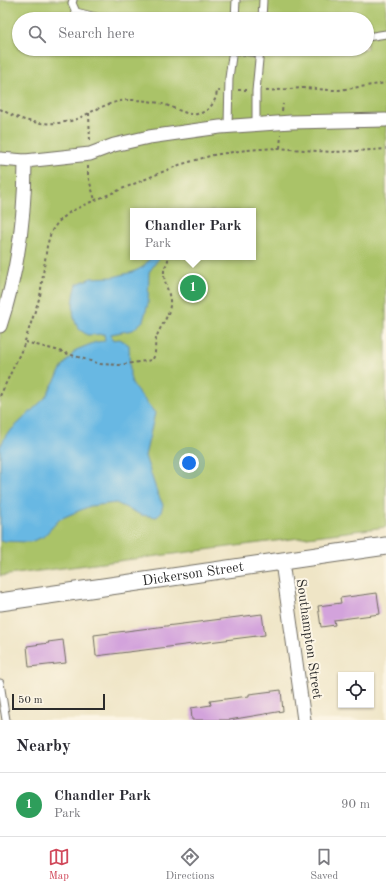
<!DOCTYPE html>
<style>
:root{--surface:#fff;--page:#f7f7f7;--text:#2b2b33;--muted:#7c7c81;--line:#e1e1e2;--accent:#d1495b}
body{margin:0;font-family:"Old Standard TT",serif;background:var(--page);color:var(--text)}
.controls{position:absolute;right:12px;bottom:12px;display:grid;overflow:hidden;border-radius:0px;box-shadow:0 1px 3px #0004}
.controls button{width:36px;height:36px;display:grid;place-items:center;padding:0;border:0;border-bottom:1px solid var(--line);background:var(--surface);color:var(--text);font:20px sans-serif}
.scale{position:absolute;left:12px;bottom:10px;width:93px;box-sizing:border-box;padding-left:4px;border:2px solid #2b2b2b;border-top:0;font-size:11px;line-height:14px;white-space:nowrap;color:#2b2b2b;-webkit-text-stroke:3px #fcf5e5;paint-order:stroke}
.you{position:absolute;left:189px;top:463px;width:14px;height:14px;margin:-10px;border:3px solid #fff;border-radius:50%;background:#1a73e8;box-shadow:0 0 0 6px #1a73e833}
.badge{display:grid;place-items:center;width:26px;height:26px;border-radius:50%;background:var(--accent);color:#fff;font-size:13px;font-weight:700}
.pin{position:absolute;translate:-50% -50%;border:2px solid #fff;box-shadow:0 1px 4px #0006}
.popup{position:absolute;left:130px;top:208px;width:126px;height:52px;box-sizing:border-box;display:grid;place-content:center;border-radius:0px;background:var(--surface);filter:drop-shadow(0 1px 3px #0005);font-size:13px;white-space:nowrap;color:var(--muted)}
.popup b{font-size:15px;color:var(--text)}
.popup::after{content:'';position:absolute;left:50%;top:100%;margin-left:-8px;border:8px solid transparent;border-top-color:var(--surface)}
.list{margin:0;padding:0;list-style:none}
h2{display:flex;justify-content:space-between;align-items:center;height:52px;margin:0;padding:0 16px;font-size:17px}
h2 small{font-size:13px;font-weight:400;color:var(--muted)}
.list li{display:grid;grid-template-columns:26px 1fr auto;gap:12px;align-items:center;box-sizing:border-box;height:64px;padding:0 16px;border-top:1px solid var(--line)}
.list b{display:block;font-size:15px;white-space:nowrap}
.list p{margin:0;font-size:13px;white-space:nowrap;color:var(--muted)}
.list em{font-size:13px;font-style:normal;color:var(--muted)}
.icon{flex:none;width:22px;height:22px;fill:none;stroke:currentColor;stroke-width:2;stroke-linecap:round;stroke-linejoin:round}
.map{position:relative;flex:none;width:386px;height:720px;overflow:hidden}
.search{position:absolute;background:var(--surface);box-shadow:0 1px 3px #0004;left:12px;right:12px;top:12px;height:44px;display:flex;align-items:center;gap:10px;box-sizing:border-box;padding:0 14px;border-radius:22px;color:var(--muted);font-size:15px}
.sheet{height:116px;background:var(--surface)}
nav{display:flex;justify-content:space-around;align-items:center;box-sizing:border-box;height:56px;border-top:1px solid var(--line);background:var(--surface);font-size:11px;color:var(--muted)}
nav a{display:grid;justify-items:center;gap:2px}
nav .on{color:var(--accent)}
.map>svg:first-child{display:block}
</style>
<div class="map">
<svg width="386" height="720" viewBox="0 0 386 720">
<rect width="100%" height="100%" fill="#fcf5e5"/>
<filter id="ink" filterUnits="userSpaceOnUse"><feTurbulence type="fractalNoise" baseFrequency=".025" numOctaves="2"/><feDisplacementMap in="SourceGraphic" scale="8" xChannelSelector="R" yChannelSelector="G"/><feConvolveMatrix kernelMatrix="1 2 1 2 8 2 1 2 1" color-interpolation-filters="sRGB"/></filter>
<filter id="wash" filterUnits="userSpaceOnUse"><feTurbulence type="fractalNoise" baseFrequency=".012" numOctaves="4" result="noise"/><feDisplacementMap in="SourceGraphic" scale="16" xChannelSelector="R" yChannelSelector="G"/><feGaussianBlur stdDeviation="0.9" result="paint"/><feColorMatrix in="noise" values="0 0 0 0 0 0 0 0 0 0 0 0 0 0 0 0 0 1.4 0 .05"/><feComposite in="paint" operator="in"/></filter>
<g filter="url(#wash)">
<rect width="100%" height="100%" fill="#efe5c6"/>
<!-- green -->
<path fill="#aac368" stroke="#6a774a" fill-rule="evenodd" d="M0,0H386V527L0,576ZM19,19H367V49H19ZM133,211H253V257H133Z"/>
<!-- water -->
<path fill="#68b8e3" stroke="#4a7287" d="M151,257H158L159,258L149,272L148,304L143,321L133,330L111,334L112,340L120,339L129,345L130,376L132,384L155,413L145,456L157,492L163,505L161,512L157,517L141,515L116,503L90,506L60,519L43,537L30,542L0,541V447L6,435L45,398L63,366L76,350L96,342L105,341L104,334L87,335C85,333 81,331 79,329C70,317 73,297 77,284L91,278L113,277L133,272L143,267Z"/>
<g id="blocks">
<!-- building -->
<g fill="#d3a3dc">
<path d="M377,593L380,614L334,620L335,625L321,627L318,606L341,603L340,598Z"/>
<path d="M262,614L265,635L96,656L94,635Z"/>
<path d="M63,640L66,663L29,667L27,646L49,643L48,642Z"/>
<path d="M281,690L283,711L229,720H192L191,708L211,705L210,701L249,696V694Z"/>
</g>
</g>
</g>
<g filter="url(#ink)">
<use href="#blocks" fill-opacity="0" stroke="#706c61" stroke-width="1"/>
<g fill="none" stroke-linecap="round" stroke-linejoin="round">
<!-- service casing -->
<g stroke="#706c61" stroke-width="9">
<g id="service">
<path d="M73,0L72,3L76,12L104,19"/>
<path d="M235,19L236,0"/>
<path d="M262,19L263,0"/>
<path d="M367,37L386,34"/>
<path d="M226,49L259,53L291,49"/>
<path d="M256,124V91L260,49"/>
<path d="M228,126L229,78L233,49"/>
<path d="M0,683L6,720"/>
</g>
</g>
<!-- minor casing -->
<g stroke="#706c61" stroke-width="15">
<g id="minor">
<path d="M0,159L25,161L44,159L90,154L114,145L149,137L220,127L291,122L386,120"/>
<path d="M0,326C18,272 25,217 25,161"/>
<path d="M282,562L304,720"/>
</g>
</g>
<!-- tertiary casing -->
<g stroke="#706c61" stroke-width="19">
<g id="tertiary">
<path id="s1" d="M0,602L386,546"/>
</g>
</g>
<!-- path -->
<g stroke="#706c61" stroke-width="2" stroke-dasharray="3 3" stroke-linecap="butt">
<path d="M238,90H248"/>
<path d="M266,91L303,88L330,90H339L386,83"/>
<path d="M0,109C6,112 13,116 19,118C36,125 60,125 77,119C94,111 111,100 131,100C141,100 150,101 159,103C170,105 186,116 197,114C209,112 216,102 217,91H220"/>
<path d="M282,111L283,104"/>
<path d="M89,113L90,142"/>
<path d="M280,148L281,135"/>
<path d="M88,166V176L95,200"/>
<path d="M25,342L56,350L100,364L119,365L152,360C157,354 154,347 156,339C159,327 169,318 170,305C171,293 163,283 164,271C164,266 169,263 168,257"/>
<path d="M0,396L23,347L40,296L47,246L51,232L58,222L70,212L86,204L179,165L213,155L246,150L277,148L331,152L358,151L386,149"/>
</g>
<!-- service -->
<use href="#service" stroke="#fff" stroke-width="7"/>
<!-- minor -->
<use href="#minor" stroke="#fff" stroke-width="13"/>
<!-- tertiary -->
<use href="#tertiary" stroke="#fff" stroke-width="17"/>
</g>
</g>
<g text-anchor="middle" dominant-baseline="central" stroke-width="4" stroke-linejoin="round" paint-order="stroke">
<!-- street labels -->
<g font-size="14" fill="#2b2b2b" stroke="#fcf5e5">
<text stroke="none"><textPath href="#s1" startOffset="195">Dickerson Street</textPath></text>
<text transform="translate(309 639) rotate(82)">Southampton Street</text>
</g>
</g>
</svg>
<div class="controls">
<button><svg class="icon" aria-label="locate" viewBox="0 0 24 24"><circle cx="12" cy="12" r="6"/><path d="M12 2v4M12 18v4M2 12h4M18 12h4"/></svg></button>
</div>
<div class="scale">50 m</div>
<div class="you"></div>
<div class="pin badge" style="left:193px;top:288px;background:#2e9e5b">1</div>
<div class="popup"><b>Chandler Park</b>Park</div>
<div class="search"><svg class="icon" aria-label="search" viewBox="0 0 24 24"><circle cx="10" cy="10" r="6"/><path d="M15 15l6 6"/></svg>Search here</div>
</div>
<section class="sheet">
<h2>Nearby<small></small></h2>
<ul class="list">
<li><span class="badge" style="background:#2e9e5b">1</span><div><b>Chandler Park</b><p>Park</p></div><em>90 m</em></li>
</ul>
</section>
<nav>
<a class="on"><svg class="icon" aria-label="map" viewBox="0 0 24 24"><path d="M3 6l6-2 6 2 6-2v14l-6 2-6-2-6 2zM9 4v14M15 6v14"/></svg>Map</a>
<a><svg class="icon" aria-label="directions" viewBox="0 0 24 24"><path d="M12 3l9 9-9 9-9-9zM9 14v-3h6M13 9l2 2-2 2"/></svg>Directions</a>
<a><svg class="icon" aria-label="saved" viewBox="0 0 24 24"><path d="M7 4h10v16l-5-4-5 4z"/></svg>Saved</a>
</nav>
